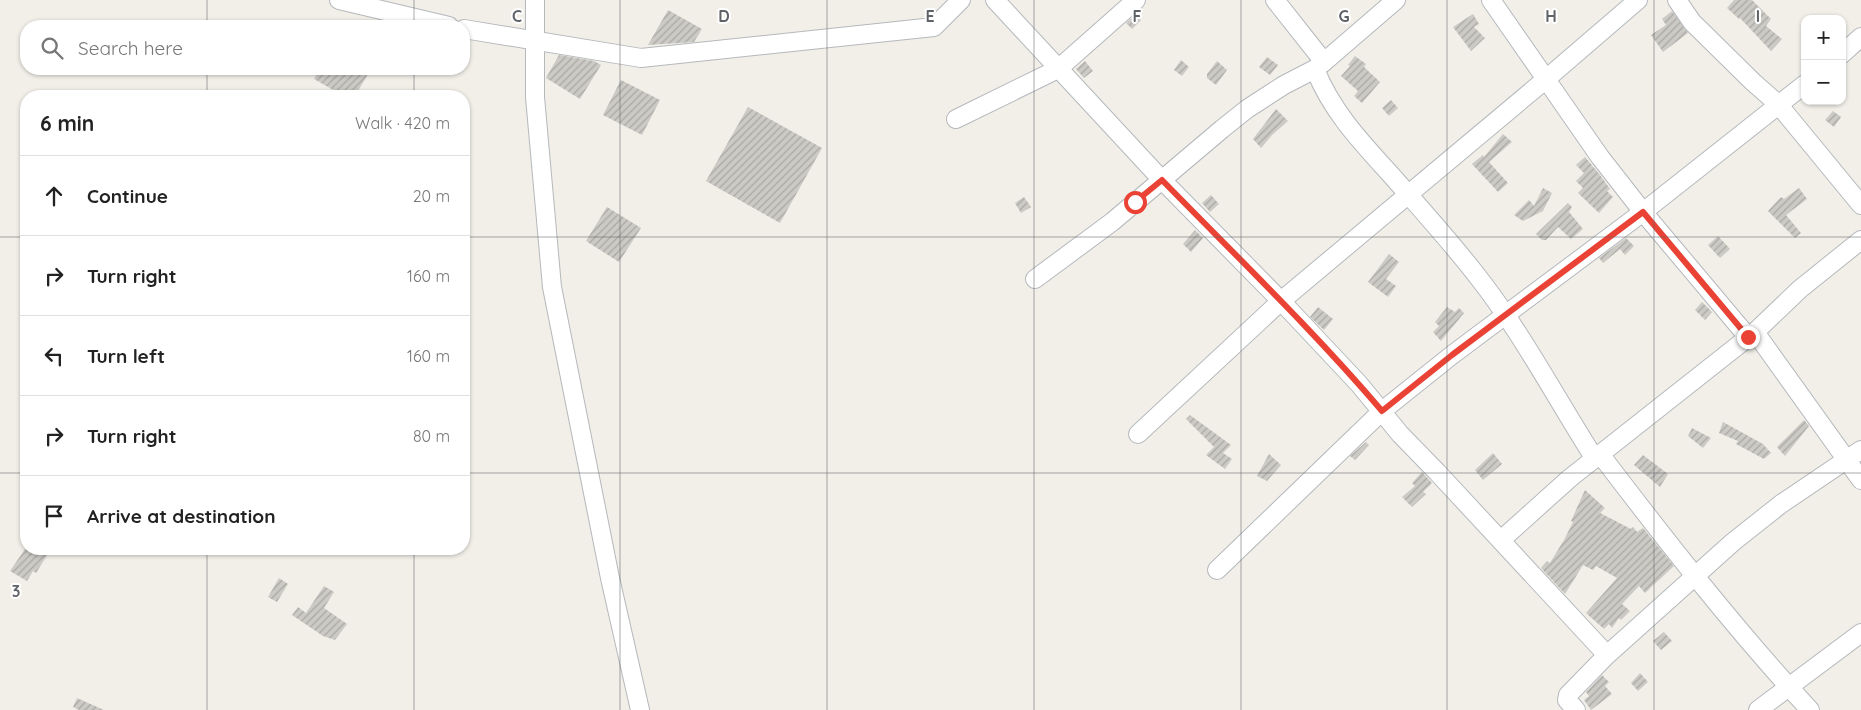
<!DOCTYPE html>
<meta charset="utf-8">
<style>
:root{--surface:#fff;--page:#f2f2f2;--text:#222;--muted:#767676;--line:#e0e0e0}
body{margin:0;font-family:Quicksand,sans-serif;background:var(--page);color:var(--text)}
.controls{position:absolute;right:15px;top:15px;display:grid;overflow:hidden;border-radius:10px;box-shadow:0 1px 4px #0004}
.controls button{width:45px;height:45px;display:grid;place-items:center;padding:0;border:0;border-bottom:1px solid var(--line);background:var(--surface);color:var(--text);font:25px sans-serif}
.stop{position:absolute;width:15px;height:15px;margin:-11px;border:4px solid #ea4335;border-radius:50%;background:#fff}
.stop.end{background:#ea4335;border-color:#fff;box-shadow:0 1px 5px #0008}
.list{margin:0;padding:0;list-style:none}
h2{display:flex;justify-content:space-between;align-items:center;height:65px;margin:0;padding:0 20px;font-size:21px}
h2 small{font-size:16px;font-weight:400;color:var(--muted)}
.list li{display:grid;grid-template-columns:32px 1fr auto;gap:15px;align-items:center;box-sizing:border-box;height:80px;padding:0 20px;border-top:1px solid var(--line)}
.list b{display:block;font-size:19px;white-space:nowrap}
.list em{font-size:16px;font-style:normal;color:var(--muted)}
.icon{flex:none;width:28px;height:28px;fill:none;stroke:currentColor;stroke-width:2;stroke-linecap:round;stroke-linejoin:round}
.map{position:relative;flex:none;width:1861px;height:710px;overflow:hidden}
.search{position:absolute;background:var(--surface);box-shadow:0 1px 4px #0004;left:20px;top:20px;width:450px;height:55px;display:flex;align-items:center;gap:12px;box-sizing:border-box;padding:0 18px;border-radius:20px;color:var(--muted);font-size:19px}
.panel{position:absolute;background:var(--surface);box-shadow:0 1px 4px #0004;left:20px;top:90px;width:450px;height:465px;border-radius:20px}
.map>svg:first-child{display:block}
</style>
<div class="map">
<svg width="1861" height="710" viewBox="0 0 1861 710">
<defs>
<pattern id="building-hatch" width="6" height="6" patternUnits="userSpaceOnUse" patternTransform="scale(1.25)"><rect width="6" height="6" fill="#cccac5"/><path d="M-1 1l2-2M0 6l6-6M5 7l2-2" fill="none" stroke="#a9a8a4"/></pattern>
</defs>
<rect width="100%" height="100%" fill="#f1efe8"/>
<!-- building -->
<g fill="url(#building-hatch)">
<path d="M1734,0H1752L1771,19L1766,26L1782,39L1771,51L1740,18L1739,19L1727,8Z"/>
<path d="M668,10L702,29L694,42L648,45Z"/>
<path d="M1672,11L1688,33L1663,52L1651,35L1666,25L1662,19Z"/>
<path d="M1473,14L1479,24L1474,27L1485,38L1471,51L1453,27Z"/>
<path d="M1135,15L1141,20L1132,29L1126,23Z"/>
<path d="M559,55L594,61L601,65L580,99L546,78Z"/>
<path d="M1355,56L1366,64L1364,67L1380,82L1362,103L1354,96L1358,91L1341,76L1350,66L1348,65Z"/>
<path d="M1267,57L1278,65L1270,75L1259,67Z"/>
<path d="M1181,60L1189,67L1182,76L1174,70Z"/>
<path d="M1085,61L1093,71L1084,78L1076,69Z"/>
<path d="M1217,61L1227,70L1216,85L1207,78V74Z"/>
<path d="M320,69H371L355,96H344L314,79Z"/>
<path d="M621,80L660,100L642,135L603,115Z"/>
<path d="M1391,100L1398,108L1389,116L1382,108Z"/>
<path d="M748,107L822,148L780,223L706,181Z"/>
<path d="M1276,109L1288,121L1272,135L1261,148L1253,139Z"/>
<path d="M1833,111L1841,117L1834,127L1825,120Z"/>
<path d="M1503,134L1512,142L1489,162L1508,183L1498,192L1472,164L1483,155L1484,157Z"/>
<path d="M1585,157L1600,175L1610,189L1607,191L1613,197L1599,213L1578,193L1583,188L1576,181L1584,173L1576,165Z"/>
<path d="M1543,188L1552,193L1543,211L1523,221L1514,215L1529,200L1534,206Z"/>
<path d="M1799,188L1807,199L1786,215L1801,233L1795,238L1768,211L1781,197L1784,199Z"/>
<path d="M1211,195L1219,204L1210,212L1202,203Z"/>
<path d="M1024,197L1031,207L1021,213L1015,203Z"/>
<path d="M1568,203L1572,207L1569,212L1583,229L1571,239L1558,227L1546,240H1542L1536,234Z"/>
<path d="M607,207L641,228L619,262L586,241Z"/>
<path d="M1195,230L1203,238L1191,252L1183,244Z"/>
<path d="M1718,236L1730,249L1720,258L1708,245Z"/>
<path d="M1626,238L1634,246L1625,255L1620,249L1603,263L1599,258Z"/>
<path d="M1389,254L1399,262L1386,279L1396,286L1388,297L1368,282Z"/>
<path d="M1702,302L1712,312L1705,320L1695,310Z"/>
<path d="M1318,307L1333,319L1324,330L1310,317Z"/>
<path d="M1447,307L1455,312L1459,308L1464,313L1441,341L1433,332L1439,326L1435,322Z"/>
<path d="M1190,415L1231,445L1223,453L1232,459L1225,469L1206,455L1214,447L1186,419Z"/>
<path d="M1804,420L1809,426L1785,456L1777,447Z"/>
<path d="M1723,422L1763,444L1771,453L1764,459L1736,444L1738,441L1719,433Z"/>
<path d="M1692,428L1711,438L1703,448L1688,436Z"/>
<path d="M1366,442L1369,445L1355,460L1350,456Z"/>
<path d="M1493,453L1502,464L1483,480L1475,470Z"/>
<path d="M1269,454L1281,465L1267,481L1257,476Z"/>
<path d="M1643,455L1668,474L1660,487L1634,465Z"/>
<path d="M1422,472L1432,483L1423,492L1426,494L1412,507L1402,497L1415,486L1412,483Z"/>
<path d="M1585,490L1605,508L1600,513L1631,529L1633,527L1637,532L1643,528L1674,566L1645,593L1639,586L1622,604L1630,611L1621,620L1619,618L1612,628L1609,624L1604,629L1586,613L1617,578L1596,566L1593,570L1583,565L1565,594L1541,568L1547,561L1550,563L1564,540L1573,522L1571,521Z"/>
<path d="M25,549H51L36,573L33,571L27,581L10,571Z"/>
<path d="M279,578L288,584L277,602L268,597Z"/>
<path d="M324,586L334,592L324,608L347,624L335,640L323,636L292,615L298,607L306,613Z"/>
<path d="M1664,632L1672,641L1661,650L1653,641Z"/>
<path d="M1640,673L1648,682L1638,691L1631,683Z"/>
<path d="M1602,675L1609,682L1605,686L1612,694L1591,710L1584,700L1589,696L1586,692Z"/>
<path d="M77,698L104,710H79L73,707Z"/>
</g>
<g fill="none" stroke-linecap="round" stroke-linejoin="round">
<!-- minor casing -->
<g stroke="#b5b8bc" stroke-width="20">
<g id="minor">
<path d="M339,0L449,26"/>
<path d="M535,0V97L552,287L610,578L640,710"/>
<path d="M995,0L1162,180L1281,301L1359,384L1400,434L1437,472L1607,655"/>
<path d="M1275,0L1324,62"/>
<path d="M1491,0L1600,157L1643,212L1748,337"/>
<path d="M1677,0L1692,22L1753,82L1778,104L1861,205"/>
<path d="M464,29L641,58L934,27L961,0"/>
<path d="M1842,54L1861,37"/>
<path d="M1315,69C1332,112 1362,143 1392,176C1421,209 1451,242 1478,277C1522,333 1556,398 1595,459"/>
<path d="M956,119L1058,69L1136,0"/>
<path d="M1035,279L1112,222L1222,129L1247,109L1284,85L1315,69L1324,62L1396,0"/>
<path d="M1755,332L1861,480"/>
<path d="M1138,434L1281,301L1545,80L1638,0"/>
<path d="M1600,454C1667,542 1735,629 1810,710"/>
<path d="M1501,540L1570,478L1755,332L1800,289L1861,240"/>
<path d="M1217,570L1382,411L1452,355L1643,212L1805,84"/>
<path d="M1576,710L1567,700L1568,695L1607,655L1733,542L1781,504L1861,450"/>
<path d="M1758,710L1861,633"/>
</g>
</g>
<!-- minor -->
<use href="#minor" stroke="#fff" stroke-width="18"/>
</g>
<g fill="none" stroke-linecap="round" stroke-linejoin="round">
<!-- route -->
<path stroke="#ea4335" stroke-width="6" d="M1135,202L1162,180C1236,256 1313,330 1382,411L1452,355L1643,212L1748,337"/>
</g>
<!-- grid -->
<path fill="none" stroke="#5f6368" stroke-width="1" stroke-opacity="0.55" d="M207,0V26M414,0V26M620,0V710M827,0V710M1034,0V710M1241,0V710M1447,0V710M1654,0V710M207,69V96M414,69V96M0,237H26M464,237H1861M0,473H26M464,473H1861M207,549V710M414,549V710"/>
<g font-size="16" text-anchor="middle" font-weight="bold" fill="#5f6368" stroke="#fff" stroke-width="4" stroke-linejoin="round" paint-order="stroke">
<text x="517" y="22">C</text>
<text x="724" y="22">D</text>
<text x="930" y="22">E</text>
<text x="1137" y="22">F</text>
<text x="1344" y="22">G</text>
<text x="1551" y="22">H</text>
<text x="1758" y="22">I</text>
<text x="16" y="597">3</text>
</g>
</svg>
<div class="controls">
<button>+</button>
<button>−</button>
</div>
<div class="stop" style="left:1135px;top:202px"></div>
<div class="stop end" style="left:1748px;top:337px"></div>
<div class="search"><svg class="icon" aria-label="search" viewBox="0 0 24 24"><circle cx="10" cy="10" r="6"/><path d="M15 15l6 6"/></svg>Search here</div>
<section class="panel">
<h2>6 min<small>Walk · 420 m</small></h2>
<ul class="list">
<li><svg class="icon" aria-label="ahead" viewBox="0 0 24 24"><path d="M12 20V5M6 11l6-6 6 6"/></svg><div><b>Continue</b></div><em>20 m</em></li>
<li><svg class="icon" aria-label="right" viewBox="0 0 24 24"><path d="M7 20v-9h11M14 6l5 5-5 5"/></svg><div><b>Turn right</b></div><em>160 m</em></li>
<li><svg class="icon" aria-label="left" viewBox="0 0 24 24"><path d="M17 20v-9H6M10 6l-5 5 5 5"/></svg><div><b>Turn left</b></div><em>160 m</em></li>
<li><svg class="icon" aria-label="right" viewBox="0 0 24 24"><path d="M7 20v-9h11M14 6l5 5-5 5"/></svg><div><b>Turn right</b></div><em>80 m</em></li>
<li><svg class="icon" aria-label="arrive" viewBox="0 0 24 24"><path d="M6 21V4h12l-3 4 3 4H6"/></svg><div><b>Arrive at destination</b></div></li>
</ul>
</section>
</div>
